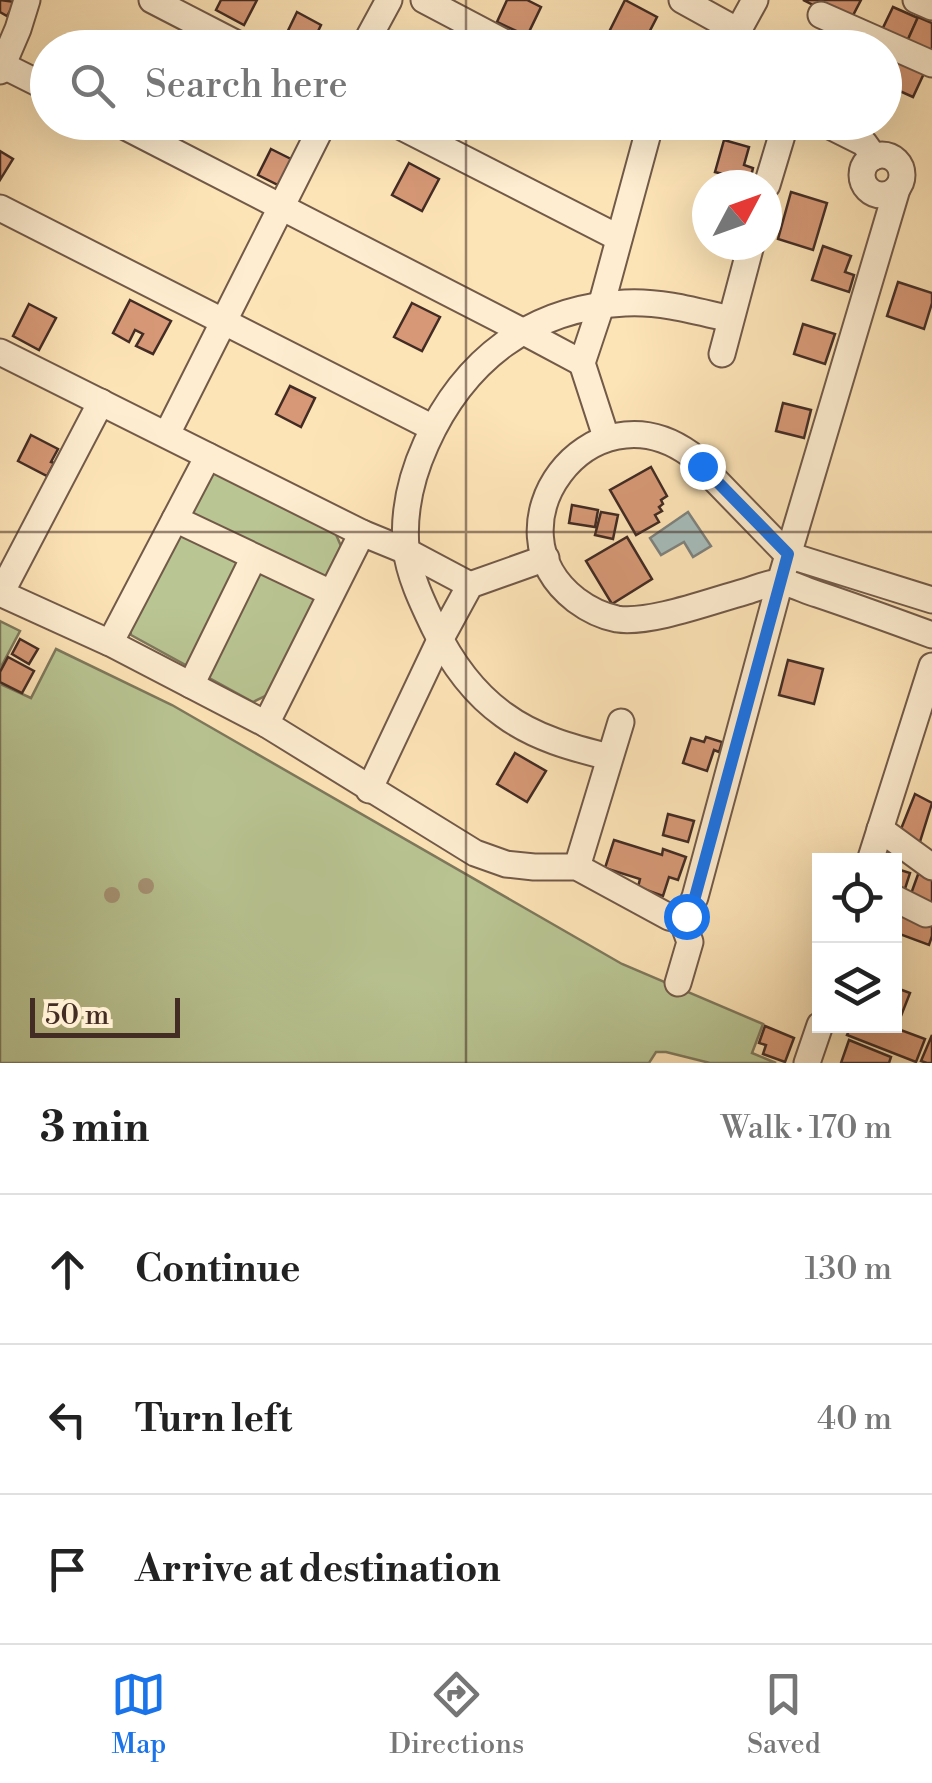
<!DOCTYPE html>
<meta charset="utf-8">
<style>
:root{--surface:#fff;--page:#f6f6f6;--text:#222;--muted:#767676;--line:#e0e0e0;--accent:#1a73e8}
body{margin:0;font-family:"Libre Bodoni",serif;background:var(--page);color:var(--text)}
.controls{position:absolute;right:30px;bottom:30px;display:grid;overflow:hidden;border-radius:0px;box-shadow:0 10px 40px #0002}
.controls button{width:90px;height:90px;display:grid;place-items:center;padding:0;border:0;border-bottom:2px solid var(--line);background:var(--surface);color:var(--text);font:50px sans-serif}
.compass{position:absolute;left:692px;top:170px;width:90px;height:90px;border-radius:50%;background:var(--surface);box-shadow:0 10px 40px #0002;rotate:49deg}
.scale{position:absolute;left:30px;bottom:25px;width:150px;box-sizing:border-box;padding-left:10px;border:5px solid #432c24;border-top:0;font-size:28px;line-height:35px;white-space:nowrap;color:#432c24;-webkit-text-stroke:8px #feedd0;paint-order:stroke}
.stop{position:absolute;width:30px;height:30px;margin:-22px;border:8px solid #1a73e8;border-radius:50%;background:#fff}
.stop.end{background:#1a73e8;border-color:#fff;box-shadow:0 2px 10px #0008}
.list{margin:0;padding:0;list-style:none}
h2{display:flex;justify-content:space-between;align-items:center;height:130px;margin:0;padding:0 40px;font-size:42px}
h2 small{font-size:32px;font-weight:400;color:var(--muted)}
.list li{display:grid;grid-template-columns:65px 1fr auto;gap:30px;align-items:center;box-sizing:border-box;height:150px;padding:0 40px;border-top:2px solid var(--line)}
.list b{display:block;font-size:38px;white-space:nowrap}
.list em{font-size:32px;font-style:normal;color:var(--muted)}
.icon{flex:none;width:55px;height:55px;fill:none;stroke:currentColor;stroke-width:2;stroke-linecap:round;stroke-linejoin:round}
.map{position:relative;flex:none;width:932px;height:1063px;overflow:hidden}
.search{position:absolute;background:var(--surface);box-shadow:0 10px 40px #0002;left:30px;right:30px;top:30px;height:110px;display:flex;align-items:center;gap:25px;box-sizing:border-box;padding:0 35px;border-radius:55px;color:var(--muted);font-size:38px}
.sheet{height:580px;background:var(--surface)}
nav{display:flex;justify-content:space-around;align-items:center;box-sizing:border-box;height:140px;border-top:2px solid var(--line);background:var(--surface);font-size:28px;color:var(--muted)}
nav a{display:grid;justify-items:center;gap:5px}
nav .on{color:var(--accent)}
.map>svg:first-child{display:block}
</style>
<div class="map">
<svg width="932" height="1063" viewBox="0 0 932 1063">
<rect width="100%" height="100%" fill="#fde4b7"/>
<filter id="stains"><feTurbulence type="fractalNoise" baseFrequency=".002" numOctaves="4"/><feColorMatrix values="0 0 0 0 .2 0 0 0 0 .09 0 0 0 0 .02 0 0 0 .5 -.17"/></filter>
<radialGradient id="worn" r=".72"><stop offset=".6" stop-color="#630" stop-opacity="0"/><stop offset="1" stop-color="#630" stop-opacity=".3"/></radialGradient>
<!-- green -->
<g fill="#b9c593" stroke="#7e785c" stroke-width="2.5">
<path d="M215,472L334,530L341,546L267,695L253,702L131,635L129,623L202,480Z"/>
<path d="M0,621L20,631L0,669Z"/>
<path d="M56,649L172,705L622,964L763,1024L752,1053L776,1063H710L666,1052H656L649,1063H0V684L31,698Z"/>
</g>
<!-- water -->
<path fill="#a5bcba" stroke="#7e827e" stroke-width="2.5" d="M688,512L711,546L693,557L684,542L661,555L650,538Z"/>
<!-- building -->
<g fill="#d69876" stroke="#432c24" stroke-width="2.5">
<path d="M0,0L15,2L7,16L0,12Z"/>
<path d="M221,0H257L244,25L216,10Z"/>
<path d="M507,0H527L541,7L527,36L497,22Z"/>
<path d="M625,0L657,17L641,48L609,32Z"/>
<path d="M803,0H861L849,23Z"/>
<path d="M893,7L918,18L905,46L880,34Z"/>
<path d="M297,12L321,25L310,48H290L282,43Z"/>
<path d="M918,17L932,23V48L928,57L905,46Z"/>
<path d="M830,24L881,48H819Z"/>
<path d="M891,52L926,69L913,97L884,84V65Z"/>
<path d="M724,140L749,147L744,165L753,168L750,181L715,172Z"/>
<path d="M271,149L295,161L282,187L258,175Z"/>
<path d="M0,151L13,159L0,180Z"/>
<path d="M409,163L439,179L422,211L392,195Z"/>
<path d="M791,192L827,203L813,250L778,239Z"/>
<path d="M823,246L851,256L845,272L854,275L849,292L812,280Z"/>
<path d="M898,282L932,293V303L924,329L887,316Z"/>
<path d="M130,300L171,321L153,354L136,346L143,334L135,330L129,342L113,333Z"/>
<path d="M412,303L440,317L422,351L394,337Z"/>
<path d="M29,304L56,318L39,350L13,336Z"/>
<path d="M803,324L835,334L825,364L794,354Z"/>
<path d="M290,386L315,398L301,427L276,414Z"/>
<path d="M783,403L811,410L804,438L776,431Z"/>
<path d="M31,435L58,449L51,462L54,463L47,476L18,461Z"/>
<path d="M651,467L667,496L661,500L663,504L659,507L662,511L655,515L659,522L636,535L610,490Z"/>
<path d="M572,505L598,510L595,527L569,523Z"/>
<path d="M601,512L618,515L613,539L595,535Z"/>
<path d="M627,537L652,579L612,604L586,561Z"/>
<path d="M20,639L38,649L29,664L12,654Z"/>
<path d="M8,657L34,671L22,693L0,682V672Z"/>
<path d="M788,660L823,669L814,704L779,695Z"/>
<path d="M706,737L722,742L719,752L714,750L707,771L683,763L691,738L704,742Z"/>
<path d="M515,753L546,771L527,802L497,784Z"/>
<path d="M915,794L932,803L918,848L901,829Z"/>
<path d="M668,814L694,821L688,842L663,835Z"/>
<path d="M614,840L662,855L663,849L686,857L678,880L669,877L663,896L638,887L640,879L605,868Z"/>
<path d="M894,868L910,873L904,892L894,889Z"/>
<path d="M920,869L932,874V911L908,902Z"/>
<path d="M894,911L932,922V936L929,945L894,932Z"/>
<path d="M894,987L910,993L899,1021L894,1020Z"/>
<path d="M765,1026L794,1038L785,1062L763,1054L766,1045L759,1043Z"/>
<path d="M851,1026H890L925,1039L916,1062L847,1035Z"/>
<path d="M932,1035V1063H927L921,1061Z"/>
<path d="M849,1040L891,1057L889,1063H841Z"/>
</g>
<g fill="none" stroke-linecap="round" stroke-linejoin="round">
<!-- minor casing -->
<g stroke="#725a49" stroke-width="29">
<g id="minor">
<path d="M152,0L245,48"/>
<path d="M424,0L515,48"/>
<path d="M682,0L738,31L750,48"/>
<path d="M916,0L932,7"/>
<path d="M821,15L932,64"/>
<path d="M363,48L389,0"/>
<path d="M721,48L738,31L755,0"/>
<path d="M4,66L48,88"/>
<path d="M0,71L18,29L27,0"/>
<path d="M116,122L524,332L582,363"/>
<path d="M392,122L619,238"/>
<path d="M822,122L864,143L874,157"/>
<circle cx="882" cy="175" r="20"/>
<path d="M767,185L786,122"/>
<path d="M0,208L433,428"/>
<path d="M0,352L362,533L406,551L470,585"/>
<path d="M722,354L751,245"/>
<path d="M167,434L324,122"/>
<path d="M606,437L582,363L601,306L651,122"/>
<path d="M175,519L331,593"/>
<path d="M0,593L110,643L266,724L475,853L506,864L534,867H577L669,917L682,920"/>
<path d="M1,593L101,402"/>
<path d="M932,600L788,555L690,454C589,382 483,528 576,600C588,609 602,616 617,619C650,624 711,601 744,592C755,589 770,582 781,582C792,583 806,591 817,594C856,607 894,621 932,635"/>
<path d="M110,643L208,456"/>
<path d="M191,685L254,557"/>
<path d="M266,724L362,533"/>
<path d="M609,757C573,748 535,738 504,715C473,693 450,660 434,627C422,602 409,575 406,548C403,512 411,477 426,444C464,360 531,308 625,303C661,301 696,311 730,319"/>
<path d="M369,790L440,640L470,585L546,558"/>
<path d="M880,829L932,867"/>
<path d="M870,861L932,666"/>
<path d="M577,867L621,722"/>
<path d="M894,898L926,914"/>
<path d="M678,983L690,942L682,920L689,911L695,897L780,582L897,189"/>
<path d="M807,1063L820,1025"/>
</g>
</g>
<!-- minor -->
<use href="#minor" stroke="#feedd0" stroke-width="25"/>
</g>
<!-- trees -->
<g fill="#a79476">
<circle cx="146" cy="886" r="8"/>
<circle cx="112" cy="895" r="8"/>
</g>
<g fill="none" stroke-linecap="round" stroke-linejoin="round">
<!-- route -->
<path stroke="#1a73e8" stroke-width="12" d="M686,916L695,897L788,554L702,466"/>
</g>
<!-- grid -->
<path fill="none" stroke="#432c24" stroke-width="2.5" stroke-opacity="0.55" d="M466,0V48M466,122V1063M0,532H932"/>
<rect width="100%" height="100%" filter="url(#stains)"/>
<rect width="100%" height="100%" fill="url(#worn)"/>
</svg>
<div class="controls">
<button><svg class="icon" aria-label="locate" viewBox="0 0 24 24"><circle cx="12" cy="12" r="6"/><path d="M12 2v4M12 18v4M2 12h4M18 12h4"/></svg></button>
<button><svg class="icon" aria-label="layers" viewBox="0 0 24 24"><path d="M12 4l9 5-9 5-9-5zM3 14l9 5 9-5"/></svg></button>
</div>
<svg class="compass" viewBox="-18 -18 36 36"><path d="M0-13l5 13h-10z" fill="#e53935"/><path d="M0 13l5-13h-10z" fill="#767676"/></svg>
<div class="scale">50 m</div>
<div class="stop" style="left:686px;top:916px"></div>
<div class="stop end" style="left:702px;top:466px"></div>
<div class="search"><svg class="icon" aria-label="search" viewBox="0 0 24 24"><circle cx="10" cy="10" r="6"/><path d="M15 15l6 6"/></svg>Search here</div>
</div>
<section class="sheet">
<h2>3 min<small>Walk · 170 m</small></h2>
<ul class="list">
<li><svg class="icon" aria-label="ahead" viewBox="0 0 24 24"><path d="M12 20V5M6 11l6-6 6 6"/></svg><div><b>Continue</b></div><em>130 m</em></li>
<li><svg class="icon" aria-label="left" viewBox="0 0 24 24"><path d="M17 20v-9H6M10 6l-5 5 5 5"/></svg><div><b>Turn left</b></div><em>40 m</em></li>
<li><svg class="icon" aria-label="arrive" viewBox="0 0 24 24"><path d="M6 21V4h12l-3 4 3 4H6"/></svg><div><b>Arrive at destination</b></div></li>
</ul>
</section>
<nav>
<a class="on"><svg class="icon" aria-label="map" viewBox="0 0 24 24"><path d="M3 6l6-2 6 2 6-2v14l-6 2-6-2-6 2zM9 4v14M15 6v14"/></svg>Map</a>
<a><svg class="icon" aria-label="directions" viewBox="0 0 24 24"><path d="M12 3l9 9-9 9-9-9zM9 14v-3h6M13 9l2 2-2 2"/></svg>Directions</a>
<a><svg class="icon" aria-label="saved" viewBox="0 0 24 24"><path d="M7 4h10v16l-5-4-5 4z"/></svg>Saved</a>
</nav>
